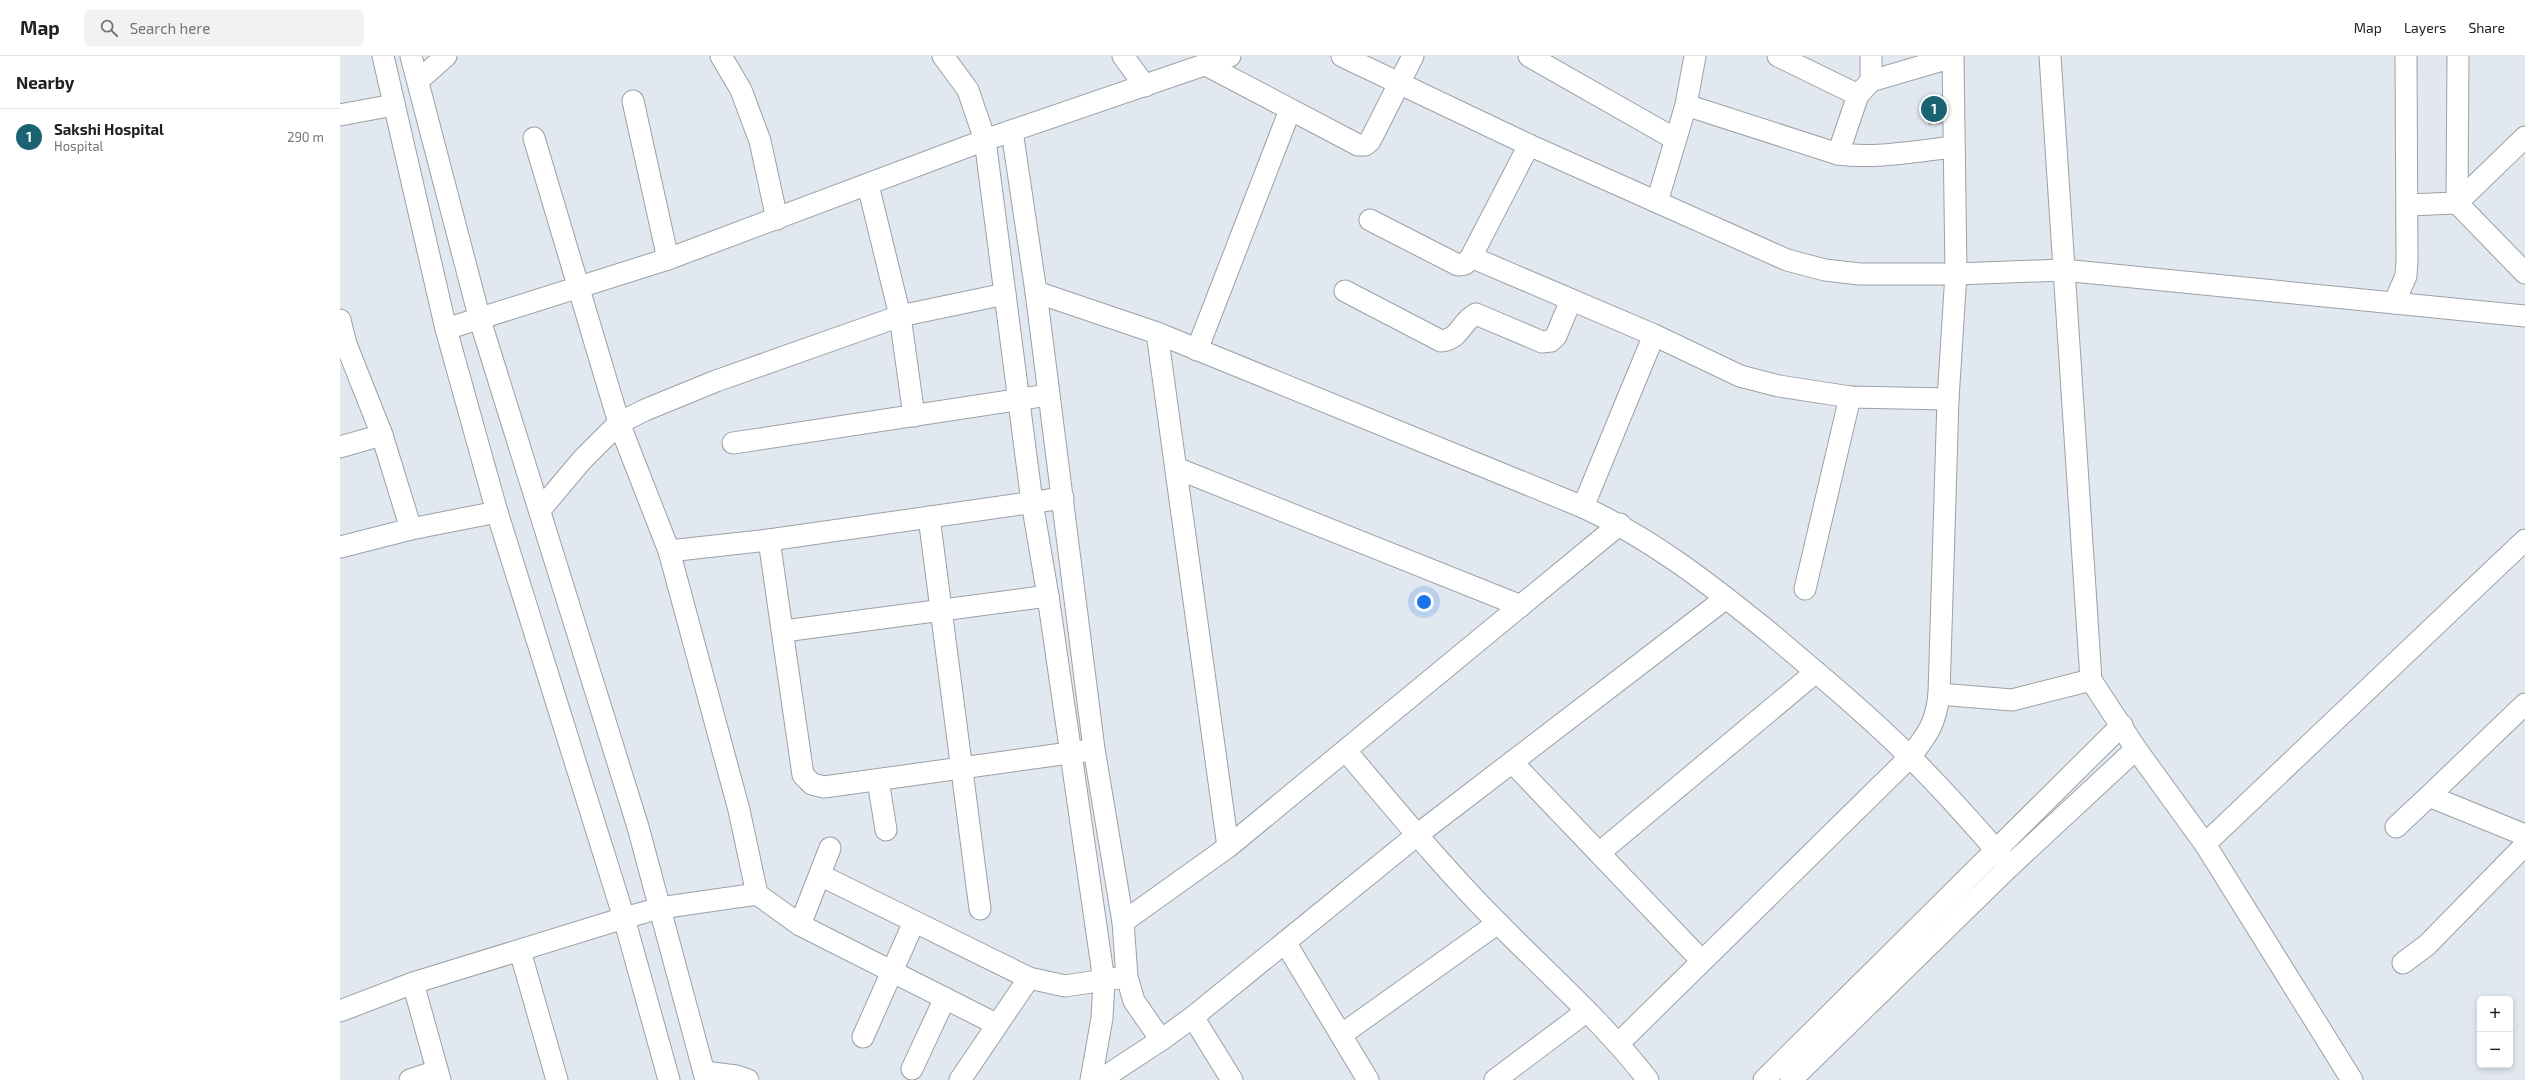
<!DOCTYPE html>
<meta charset="utf-8">
<style>
:root{--surface:#fff;--page:#f2f2f2;--text:#202124;--muted:#757577;--line:#e0e0e0;--accent:#1b6272}
body{margin:0;font-family:"Exo 2",sans-serif;background:var(--page);color:var(--text)}
.controls{position:absolute;right:12px;bottom:12px;display:grid;overflow:hidden;border-radius:6px;box-shadow:0 2px 6px #0003}
.controls button{width:36px;height:36px;display:grid;place-items:center;padding:0;border:0;border-bottom:1px solid var(--line);background:var(--surface);color:var(--text);font:20px sans-serif}
.you{position:absolute;left:1084px;top:546px;width:14px;height:14px;margin:-10px;border:3px solid #fff;border-radius:50%;background:#1a73e8;box-shadow:0 0 0 6px #1a73e833}
.badge{display:grid;place-items:center;width:26px;height:26px;border-radius:50%;background:var(--accent);color:#fff;font-size:13px;font-weight:700}
.pin{position:absolute;translate:-50% -50%;border:2px solid #fff;box-shadow:0 1px 4px #0006}
.list{margin:0;padding:0;list-style:none}
h2{display:flex;justify-content:space-between;align-items:center;height:52px;margin:0;padding:0 16px;font-size:17px}
h2 small{font-size:13px;font-weight:400;color:var(--muted)}
.list li{display:grid;grid-template-columns:26px 1fr auto;gap:12px;align-items:center;box-sizing:border-box;height:56px;padding:0 16px;border-top:1px solid var(--line)}
.list b{display:block;font-size:15px;white-space:nowrap}
.list p{margin:0;font-size:13px;white-space:nowrap;color:var(--muted)}
.list em{font-size:13px;font-style:normal;color:var(--muted)}
.icon{flex:none;width:22px;height:22px;fill:none;stroke:currentColor;stroke-width:2;stroke-linecap:round;stroke-linejoin:round}
.map{position:relative;flex:none;width:2185px;height:1024px;overflow:hidden}
header{display:flex;align-items:center;gap:24px;box-sizing:border-box;height:56px;padding:0 20px;background:var(--surface);border-bottom:1px solid var(--line)}
header strong{font-size:19px}
nav{display:flex;gap:22px;margin-inline-start:auto;font-size:14px}
.search{width:280px;height:36px;background:var(--page);display:flex;align-items:center;gap:10px;box-sizing:border-box;padding:0 14px;border-radius:6px;color:var(--muted);font-size:15px}
main{display:flex}
aside{flex:1;background:var(--surface)}
.map>svg:first-child{display:block}
</style>
<header>
<strong>Map</strong>
<div class="search"><svg class="icon" aria-label="search" viewBox="0 0 24 24"><circle cx="10" cy="10" r="6"/><path d="M15 15l6 6"/></svg>Search here</div>
<nav><a>Map</a><a>Layers</a><a>Share</a></nav>
</header>
<main>
<aside>
<h2>Nearby<small></small></h2>
<ul class="list">
<li><span class="badge">1</span><div><b>Sakshi Hospital</b><p>Hospital</p></div><em>290 m</em></li>
</ul>
</aside>
<div class="map">
<svg width="2185" height="1024" viewBox="0 0 2185 1024">
<rect width="100%" height="100%" fill="#e2e8ef"/>
<!-- shadow -->
<path fill="#0003" d="M1603,39L1606,62L1601,66L1588,44L1592,40Z"/>
<!-- building -->
<path fill="#bdb4b7" stroke="#a49b9e" d="M1599,42L1602,67L1589,68L1586,44Z"/>
<g fill="none" stroke-linecap="round" stroke-linejoin="round">
<!-- minor casing -->
<g stroke="#9ba1a7" stroke-width="23">
<g id="minor">
<path d="M43,0L106,273L157,456L284,862L329,1024"/>
<path d="M71,0L140,264L298,771L366,1024"/>
<path d="M381,0L401,34L420,85L437,163"/>
<path d="M603,0L628,34L645,84L692,446L708,540L764,925L762,962L751,1024"/>
<path d="M783,0L805,30"/>
<path d="M1002,0L1189,89L1317,146L1447,204L1485,214L1520,218H1616L1723,214L2185,260"/>
<path d="M1189,0L1335,83"/>
<path d="M1438,0L1518,39"/>
<path d="M1531,0V25"/>
<path d="M1710,0L1751,624L1796,693L1865,788L2012,1024"/>
<path d="M866,9L1018,89H1025L1030,85L1073,0"/>
<path d="M79,24L106,0"/>
<path d="M293,45L328,203"/>
<path d="M1346,49L1498,98C1537,103 1576,95 1614,91"/>
<path d="M0,59L54,49"/>
<path d="M672,75L696,236L754,693L783,866L787,921L794,945L821,984"/>
<path d="M194,82L279,367L329,495L399,754L417,838L460,869L656,968"/>
<path d="M1498,98L1518,39L1531,25L1613,1"/>
<path d="M528,129L560,260L574,360"/>
<path d="M1317,146L1346,49L1355,0"/>
<path d="M2117,147L2118,0"/>
<path d="M2117,147L2185,81"/>
<path d="M2067,149L2117,147L2185,217"/>
<path d="M1030,164L1118,209L1125,208L1131,201L1189,89"/>
<path d="M1131,201L1314,279L1400,320L1439,330L1510,341L1608,343"/>
<path d="M1005,235L1101,285C1120,284 1121,265 1136,258L1202,286L1211,285L1216,280L1231,244"/>
<path d="M696,236L817,277L1243,451C1312,483 1371,529 1430,577C1477,617 1526,657 1570,701C1605,735 1638,773 1670,810"/>
<path d="M2054,247L2066,220L2067,204L2066,0"/>
<path d="M0,264L6,288L42,379L71,473"/>
<path d="M106,273L328,203L645,84L890,0"/>
<path d="M817,277L888,791"/>
<path d="M857,294L950,54"/>
<path d="M393,387L708,339"/>
<path d="M0,391L42,379"/>
<path d="M836,412L1181,550"/>
<path d="M1243,451L1314,279"/>
<path d="M200,454L242,404L279,367L305,354L376,325L560,260L665,238"/>
<path d="M589,461L640,853"/>
<path d="M429,484L463,719L472,728L484,731L744,695"/>
<path d="M0,491L71,473L157,456"/>
<path d="M329,495L429,484L723,442"/>
<path d="M1465,533L1510,341"/>
<path d="M444,575L708,540"/>
<path d="M1599,638L1672,644L1751,624"/>
<path d="M2185,648L2089,740L2185,779"/>
<path d="M1006,695C1056,754 1105,814 1159,868C1210,920 1264,967 1308,1024"/>
<path d="M1172,706L1362,905"/>
<path d="M538,724L546,774"/>
<path d="M2056,771L2089,740"/>
<path d="M1865,788L2185,484"/>
<path d="M1259,797L1476,616"/>
<path d="M480,819L689,922L725,930L778,922"/>
<path d="M783,866L888,791L1280,468"/>
<path d="M460,869L490,792"/>
<path d="M945,886L1028,1024"/>
<path d="M180,895L217,1024"/>
<path d="M2063,907L2087,889L2185,789"/>
<path d="M73,927L100,1024"/>
<path d="M0,955L73,927L284,862L320,852L417,838"/>
<path d="M853,961L892,1024"/>
<path d="M1001,979L1158,867"/>
<path d="M523,981L574,866"/>
<path d="M1279,987L1570,701C1588,678 1596,667 1599,638L1608,343L1616,218L1613,0"/>
<path d="M572,1013L605,942"/>
<path d="M364,1016L396,1020L408,1024"/>
<path d="M70,1024L97,1015"/>
<path d="M620,1024L689,922"/>
<path d="M760,1024L821,984L853,961L1077,779L1386,542"/>
<path d="M1155,1024L1247,955"/>
<path d="M1424,1024L1782,669"/>
<path d="M1451,1024L1670,810L1796,693"/>
</g>
</g>
<!-- minor -->
<use href="#minor" stroke="#fff" stroke-width="21"/>
</g>
</svg>
<div class="controls">
<button>+</button>
<button>−</button>
</div>
<div class="you"></div>
<div class="pin badge" style="left:1594px;top:53px">1</div>
</div>
</main>
